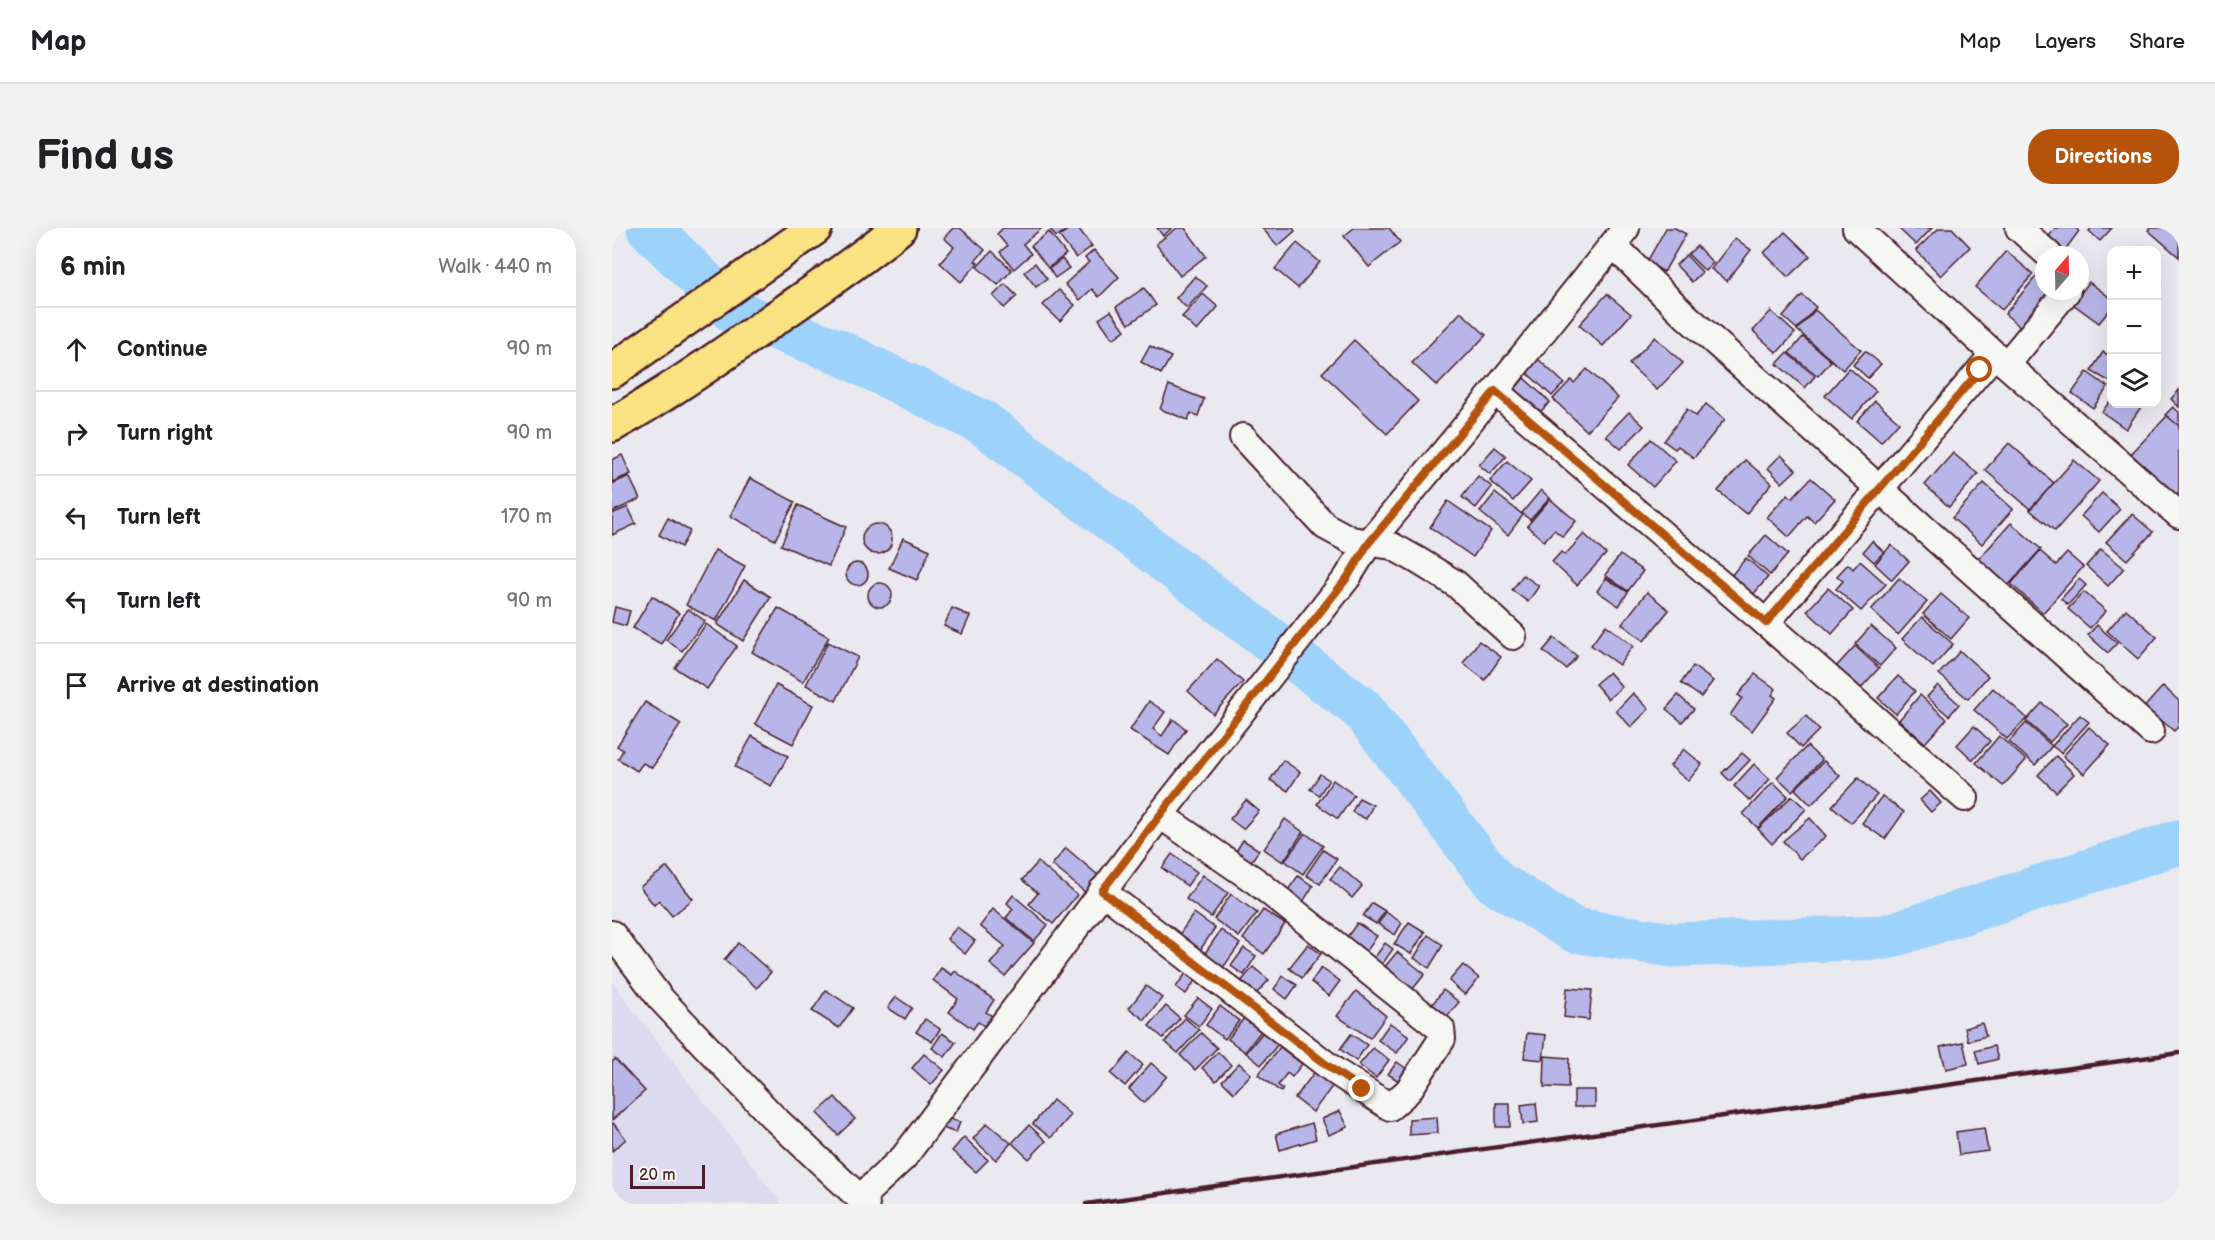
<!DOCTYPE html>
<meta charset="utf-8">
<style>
:root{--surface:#fff;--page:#f2f2f2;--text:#202124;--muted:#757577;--line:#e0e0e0;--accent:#b45309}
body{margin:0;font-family:"Balsamiq Sans",sans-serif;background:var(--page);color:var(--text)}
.controls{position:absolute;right:18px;top:18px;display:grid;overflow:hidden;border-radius:12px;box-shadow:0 6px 24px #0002}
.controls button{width:54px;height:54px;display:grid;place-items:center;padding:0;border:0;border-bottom:2px solid var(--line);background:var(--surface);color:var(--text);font:30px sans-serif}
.compass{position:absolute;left:1423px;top:18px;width:54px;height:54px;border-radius:50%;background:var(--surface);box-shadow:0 6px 24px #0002;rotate:20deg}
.scale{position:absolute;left:18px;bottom:15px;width:75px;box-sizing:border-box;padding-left:6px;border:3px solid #4a1f2b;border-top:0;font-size:16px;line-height:21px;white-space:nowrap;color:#4a1f2b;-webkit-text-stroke:4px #f6f6f2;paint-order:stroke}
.stop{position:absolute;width:18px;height:18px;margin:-14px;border:4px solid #b45309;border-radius:50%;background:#fff}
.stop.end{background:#b45309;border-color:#fff;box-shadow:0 2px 6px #0008}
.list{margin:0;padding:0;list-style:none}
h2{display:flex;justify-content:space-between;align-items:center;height:78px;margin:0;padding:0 24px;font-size:26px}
h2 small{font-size:20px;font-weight:400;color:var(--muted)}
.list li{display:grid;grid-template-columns:39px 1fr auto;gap:18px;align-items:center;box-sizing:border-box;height:84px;padding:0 24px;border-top:2px solid var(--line)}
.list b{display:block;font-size:22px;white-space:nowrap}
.list em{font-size:20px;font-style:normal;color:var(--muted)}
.icon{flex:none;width:33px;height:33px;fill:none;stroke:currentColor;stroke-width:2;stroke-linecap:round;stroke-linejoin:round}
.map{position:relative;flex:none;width:1567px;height:976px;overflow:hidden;border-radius:24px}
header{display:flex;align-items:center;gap:36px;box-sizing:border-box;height:84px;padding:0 30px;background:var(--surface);border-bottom:2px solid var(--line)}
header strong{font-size:28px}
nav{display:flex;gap:33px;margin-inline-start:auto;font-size:21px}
.intro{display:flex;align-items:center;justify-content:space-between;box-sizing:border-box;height:144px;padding:0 36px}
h1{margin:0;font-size:42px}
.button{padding:15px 27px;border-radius:24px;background:var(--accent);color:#fff;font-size:21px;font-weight:700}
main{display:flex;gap:36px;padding:0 36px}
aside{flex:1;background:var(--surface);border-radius:24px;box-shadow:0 6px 24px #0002}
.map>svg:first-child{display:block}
</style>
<header>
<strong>Map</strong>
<nav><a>Map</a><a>Layers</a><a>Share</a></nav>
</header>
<div class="intro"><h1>Find us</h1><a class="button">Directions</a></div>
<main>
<aside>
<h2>6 min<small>Walk · 440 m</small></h2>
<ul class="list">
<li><svg class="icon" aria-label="ahead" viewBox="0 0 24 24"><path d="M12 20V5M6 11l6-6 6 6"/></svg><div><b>Continue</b></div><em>90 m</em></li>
<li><svg class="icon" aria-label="right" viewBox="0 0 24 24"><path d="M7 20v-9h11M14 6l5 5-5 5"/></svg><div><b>Turn right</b></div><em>90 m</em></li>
<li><svg class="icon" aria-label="left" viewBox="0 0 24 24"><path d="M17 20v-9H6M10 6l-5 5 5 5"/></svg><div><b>Turn left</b></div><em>170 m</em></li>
<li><svg class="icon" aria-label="left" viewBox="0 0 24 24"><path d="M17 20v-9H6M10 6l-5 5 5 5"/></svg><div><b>Turn left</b></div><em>90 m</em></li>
<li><svg class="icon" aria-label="arrive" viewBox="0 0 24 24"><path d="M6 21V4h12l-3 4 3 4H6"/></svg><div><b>Arrive at destination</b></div></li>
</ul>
</aside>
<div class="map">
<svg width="1567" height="976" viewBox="0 0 1567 976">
<rect width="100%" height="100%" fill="#eae9f0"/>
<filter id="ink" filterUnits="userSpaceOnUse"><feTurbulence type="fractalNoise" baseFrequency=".0167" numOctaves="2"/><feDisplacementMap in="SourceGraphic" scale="12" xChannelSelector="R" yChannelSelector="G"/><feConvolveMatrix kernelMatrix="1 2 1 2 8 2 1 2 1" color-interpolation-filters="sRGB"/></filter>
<g filter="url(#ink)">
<!-- built -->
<path fill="#dbdaee" d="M0,754L170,976H0Z"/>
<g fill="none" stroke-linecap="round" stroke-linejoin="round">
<!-- river -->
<path stroke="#9dd2fb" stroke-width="45" d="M37,0L122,84L225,123L371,195L751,482L883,654L962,702L1060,717L1274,709L1567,614"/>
</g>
<!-- building -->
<g fill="#b8b6e8" stroke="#4a1f2b" stroke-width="1.5">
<path d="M341,0H348L373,22L363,33L366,35L349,54L328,35L342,19L332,10Z"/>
<path d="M391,0H430L411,16L419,26L402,41L388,24L395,18L385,6Z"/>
<path d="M437,0H457L444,9Z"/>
<path d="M459,0H466L480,18L464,30L447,8Z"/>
<path d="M545,0H560L551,8Z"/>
<path d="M565,0H573L594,28L568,48L544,16Z"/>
<path d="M650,0H681L683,3L666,18Z"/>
<path d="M742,0H777L788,14L757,39L732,8Z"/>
<path d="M1054,0H1063L1074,6L1052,44L1035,34Z"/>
<path d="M1286,0H1320L1304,17Z"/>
<path d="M1327,0H1340L1358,19L1329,48L1304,22Z"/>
<path d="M1443,0H1463L1467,3L1450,26L1433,14Z"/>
<path d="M1479,0H1500L1488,13L1477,3Z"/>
<path d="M1538,0H1567V29L1536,2Z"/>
<path d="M437,4L454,26L436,40L419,18Z"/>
<path d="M1173,4L1198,28L1176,49L1152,25Z"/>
<path d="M1123,10L1139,22L1115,53L1099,41Z"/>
<path d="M685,15L708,34L686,60L663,41Z"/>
<path d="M1085,18L1101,35L1093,43L1076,26Z"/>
<path d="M482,22L507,49L487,69L480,61L468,72L453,56L477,34L473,30Z"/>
<path d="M380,23L400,42L386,57L365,39Z"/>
<path d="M1394,23L1421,46L1390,82L1363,59Z"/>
<path d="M1074,27L1090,44L1080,54L1064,37Z"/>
<path d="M450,31L457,40L443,50L437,41Z"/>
<path d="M423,35L435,51L424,59L412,44Z"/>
<path d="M1426,46L1432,51V63H1444L1412,102L1393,86Z"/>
<path d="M583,48L595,58L575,80L564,70Z"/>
<path d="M1477,54L1500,71V79L1487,95L1461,76Z"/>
<path d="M393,56L405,68L392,80L381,68Z"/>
<path d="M532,60L544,77L517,96L504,79Z"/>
<path d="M447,62L463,77L448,93L431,77Z"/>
<path d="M591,66L606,79L585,103L570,89Z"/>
<path d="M995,66L1019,86L991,118L967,97Z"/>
<path d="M1190,67L1204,79L1185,101L1171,89Z"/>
<path d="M1203,82L1249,122L1231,142L1185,102Z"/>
<path d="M499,83L513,102L501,111L487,91Z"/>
<path d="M1159,83L1183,105L1165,125L1141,103Z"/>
<path d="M849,84L874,107L825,158L800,135Z"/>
<path d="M1043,109L1071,135L1045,162L1017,136Z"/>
<path d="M1191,109L1219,133L1206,148L1177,125Z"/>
<path d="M742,112L806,173L775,206L710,145Z"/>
<path d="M538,118L559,129L549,146L529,134Z"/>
<path d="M1253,123L1269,136L1256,150L1241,137Z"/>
<path d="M1491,124L1500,129V155L1479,143Z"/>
<path d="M1175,125L1203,148L1193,160L1165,136Z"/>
<path d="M926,131L952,155L940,168L914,144Z"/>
<path d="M1237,140L1264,163L1240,191L1213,168Z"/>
<path d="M975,141L1006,170L975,203L941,171L959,152L962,155Z"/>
<path d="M1475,144L1496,159L1481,180L1460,165Z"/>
<path d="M912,150L938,174L925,187L900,164Z"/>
<path d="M557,157L592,171L586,188L579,185L576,192L548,181Z"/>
<path d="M1567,162V179L1559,171Z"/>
<path d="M1500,170V176H1531L1514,201L1490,184Z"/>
<path d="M1263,173L1287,194L1269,214L1245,193Z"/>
<path d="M1094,176L1113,191L1082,230L1066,218L1063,221L1052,213L1075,181L1084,188Z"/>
<path d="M1561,179L1567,184V199L1553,187Z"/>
<path d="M1017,184L1032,198L1009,221L994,208Z"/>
<path d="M1555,188L1567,198V265L1564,268L1519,226Z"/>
<path d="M1039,211L1064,233L1041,259L1016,237Z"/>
<path d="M1397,215L1442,255L1418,281L1373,242Z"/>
<path d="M883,219L894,228L878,246L867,237Z"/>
<path d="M1341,225L1366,246L1337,279L1313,257Z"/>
<path d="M10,227L19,246L0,254V232Z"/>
<path d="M1169,227L1184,242L1170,255L1156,240Z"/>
<path d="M1133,232L1160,255L1134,286L1106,263Z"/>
<path d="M1462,232L1487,253L1443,303L1418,282Z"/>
<path d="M895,233L919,253L901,273L878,253Z"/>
<path d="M17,248L28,271L0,284V256Z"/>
<path d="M866,248L880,259L864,280L850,269Z"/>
<path d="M138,250L183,274L163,312L118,288Z"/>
<path d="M1199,250L1223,271L1202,294L1195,288L1177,309L1155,289L1176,266L1180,270Z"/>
<path d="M1372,255L1401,281L1370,316L1340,290Z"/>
<path d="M929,262L938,270L918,292L910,285Z"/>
<path d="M883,265L911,287L896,307L868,284Z"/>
<path d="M1490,265L1508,281L1487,304L1469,288Z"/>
<path d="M938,271L964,293L951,309L942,302L932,313L915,298Z"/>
<path d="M836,273L879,303L861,329L818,299Z"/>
<path d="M186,277L234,299L217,338L169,317Z"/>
<path d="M16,279L24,296L0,307V286Z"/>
<path d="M1520,286L1541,304L1515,332L1494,314Z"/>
<path d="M56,290L78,303L69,319L47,307Z"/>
<path d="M1399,295L1429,321L1395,359L1365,333Z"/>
<circle cx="265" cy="311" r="15"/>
<path d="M972,306L994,326L965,357L940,334L949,324L953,327Z"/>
<path d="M1154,307L1176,326L1158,347L1136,328Z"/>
<path d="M291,310L318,322L305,352L277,340Z"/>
<path d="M1260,313L1272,324L1262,334L1251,324Z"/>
<path d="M1279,317L1297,333L1280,352L1263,336Z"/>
<path d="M1489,321L1512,340L1496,358L1474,338Z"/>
<path d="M103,322L133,338L104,393L74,377Z"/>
<path d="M1428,323L1444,337L1455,325L1471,339L1431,385L1399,356Z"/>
<path d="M1008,327L1031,343L1016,363L993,347Z"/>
<path d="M1134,330L1156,349L1140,368L1118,349Z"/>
<path d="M1248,333L1274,356L1249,383L1224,361L1231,353L1225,348L1236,336L1241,341Z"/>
<circle cx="245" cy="346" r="11"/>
<path d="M911,347L927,358L916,374L900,362Z"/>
<path d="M994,350L1016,364L1007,378L985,363Z"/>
<path d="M1287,350L1315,374L1286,407L1259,382Z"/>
<path d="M1467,351L1474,357L1456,377L1449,371Z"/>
<path d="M132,352L159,369L131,413L105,396Z"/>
<circle cx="268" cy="367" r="12"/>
<path d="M1216,360L1241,382L1220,406L1195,383Z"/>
<path d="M1035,364L1057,382L1032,413L1010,396Z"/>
<path d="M1472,364L1494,383L1478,400L1456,381Z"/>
<path d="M1329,366L1357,390L1339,411L1311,386Z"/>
<path d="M40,368L67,385L49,416L21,400Z"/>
<path d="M3,379L18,383L14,398L0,394Z"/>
<path d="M166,380L217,409L191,454L140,424Z"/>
<path d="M340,380L358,388L350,406L332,398Z"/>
<path d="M76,381L93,393L70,423L54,412Z"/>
<path d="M1514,381L1545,409L1526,431L1495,403Z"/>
<path d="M1310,389L1341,416L1321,439L1290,411Z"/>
<path d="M94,396L125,418L95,461L63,440Z"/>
<path d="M994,397L1021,418L1007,437L979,417Z"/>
<path d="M1485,397L1505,415L1496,425L1476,407Z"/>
<path d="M1259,398L1284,420L1268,438L1243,416Z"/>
<path d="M942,410L965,428L954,441L931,423Z"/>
<path d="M867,413L889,429L873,452L851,435Z"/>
<path d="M216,414L246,429L224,473L194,457Z"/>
<path d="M1243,418L1267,440L1248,461L1223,440Z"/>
<path d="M1348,423L1376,448L1356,471L1327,446Z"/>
<path d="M605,431L631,454L601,486L576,463Z"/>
<path d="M1081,438L1101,453L1089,469L1069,455Z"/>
<path d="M997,444L1010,459L996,471L983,456Z"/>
<path d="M1143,446L1164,461L1160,467L1164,470L1140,503L1118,487L1130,470L1126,467Z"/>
<path d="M1286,448L1303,463L1284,486L1266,470Z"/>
<path d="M164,457L201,477L181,516L143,496Z"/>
<path d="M1326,457L1347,476L1337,488L1315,469Z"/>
<path d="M1551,458L1567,473V498L1562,503L1548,491L1545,495L1530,482Z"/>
<path d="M1381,460L1415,490L1395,511L1362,482Z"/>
<path d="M1021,465L1037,481L1019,499L1004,483Z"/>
<path d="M1066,467L1082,481L1070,494L1054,481Z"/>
<path d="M1308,467L1335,491L1313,515L1287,492Z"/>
<path d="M537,473L553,484L541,501L550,508L561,491L574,501L557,527L518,502Z"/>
<path d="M33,474L69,496L40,540L31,535L25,543L6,531L11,522L5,518Z"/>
<path d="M1430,475L1455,496L1438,514L1414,493Z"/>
<path d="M1468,487L1477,494L1449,525L1440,518Z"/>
<path d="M1194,488L1207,502L1189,520L1175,505Z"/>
<path d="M1414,495L1440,518L1423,537L1397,514Z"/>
<path d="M1362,498L1378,513L1361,532L1345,517Z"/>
<path d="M1477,499L1498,517L1472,546L1451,528Z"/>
<path d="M140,508L176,528L159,558L123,539Z"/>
<path d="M1387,508L1414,532L1391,558L1364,535Z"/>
<path d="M1195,518L1210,532L1180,563L1165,549Z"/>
<path d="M1072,521L1090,536L1076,553L1058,538Z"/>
<path d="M1130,525L1138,532L1118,553L1110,545Z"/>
<path d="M1444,528L1462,546L1444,564L1426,547Z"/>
<path d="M671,532L688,544L676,563L658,552Z"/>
<path d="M1212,533L1228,548L1199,577L1183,561Z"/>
<path d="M1142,536L1158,551L1138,573L1122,558Z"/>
<path d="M708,546L717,552L707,567L698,561Z"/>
<path d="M1246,550L1265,567L1239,595L1220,578Z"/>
<path d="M721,552L742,567L726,591L705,576Z"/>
<path d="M1161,554L1176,568L1146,600L1131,586Z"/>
<path d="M1318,563L1329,575L1319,584L1308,572Z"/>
<path d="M1180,568L1194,581L1160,616L1146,601Z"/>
<path d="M1270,568L1292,584L1273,611L1250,595Z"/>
<path d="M747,570L761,577L754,591L740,584Z"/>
<path d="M634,572L647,583L631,601L618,591Z"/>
<path d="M1198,590L1214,608L1188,631L1171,613Z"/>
<path d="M673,591L691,604L671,634L652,621Z"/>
<path d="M693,605L711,618L691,646L673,633Z"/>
<path d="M631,612L647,622L634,641L619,631Z"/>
<path d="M454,620L487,648L473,664L440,637Z"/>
<path d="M711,622L725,631L708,656L694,647Z"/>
<path d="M560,626L585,644L575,658L550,640Z"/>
<path d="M426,634L465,667L441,696L417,676L426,665L410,652Z"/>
<path d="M55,639L81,671L60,688L47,672L42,677L28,659Z"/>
<path d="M728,639L750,658L740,670L718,651Z"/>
<path d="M591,647L616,665L599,689L574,671Z"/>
<path d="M686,648L701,658L689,677L673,666Z"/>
<path d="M619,666L645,685L627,709L602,691Z"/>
<path d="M401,667L436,697L422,713L394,690L401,681L395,675Z"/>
<path d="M760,675L773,683L764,696L751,688Z"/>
<path d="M381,681L422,715L393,748L378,736L393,718L368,698Z"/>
<path d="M651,682L673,696L652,726L631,711Z"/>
<path d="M774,684L790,695L783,707L766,696Z"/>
<path d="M582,685L603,700L588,722L567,707Z"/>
<path d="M797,694L813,704L799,726L782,716Z"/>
<path d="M745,695L765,708L753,726L733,712Z"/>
<path d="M345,699L363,713L353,726L335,711Z"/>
<path d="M609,702L628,716L610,741L591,728Z"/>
<path d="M816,707L831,717L817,740L802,730Z"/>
<path d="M126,715L159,744L145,760L112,732Z"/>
<path d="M773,715L781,721L769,738L761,732Z"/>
<path d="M696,716L709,726L690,750L677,740Z"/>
<path d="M632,720L644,728L632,747L619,738Z"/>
<path d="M785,724L813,746L795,768L767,746Z"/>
<path d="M851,737L867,750L853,767L837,753Z"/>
<path d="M641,739L657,752L643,767L628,755Z"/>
<path d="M329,740L340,747L343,743L382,772L374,784L380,788L372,798L366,794L361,801L337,784L346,771L321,752Z"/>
<path d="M709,740L728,753L717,768L699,754Z"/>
<path d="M577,741L587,747L574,766L564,759Z"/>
<path d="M671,748L685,757L675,771L662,761Z"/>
<path d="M534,758L550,770L533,792L517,780Z"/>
<path d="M955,760L980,762L977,792L952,789Z"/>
<path d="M214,762L241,780L227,800L200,783Z"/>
<path d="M831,762L847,774L832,793L816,782Z"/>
<path d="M744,763L774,788L758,810L725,788Z"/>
<path d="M284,769L300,780L293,791L276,780Z"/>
<path d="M586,770L600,781L587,798L572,787Z"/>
<path d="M554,778L568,790L551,810L537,798Z"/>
<path d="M608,778L627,793L613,811L594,797Z"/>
<path d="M573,790L587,802L566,825L553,814Z"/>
<path d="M632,790L649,803L633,824L616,811Z"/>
<path d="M313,791L328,801L320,814L304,804Z"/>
<path d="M778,795L797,808L785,825L766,812Z"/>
<path d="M1370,795L1374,808L1356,813L1353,800Z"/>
<path d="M651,804L666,816L649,837L634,825Z"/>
<path d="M330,805L344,814L333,829L320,820Z"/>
<path d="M589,805L605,820L583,842L568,827Z"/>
<path d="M915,805L934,807L931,832L912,830Z"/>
<path d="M739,806L755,817L744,833L728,821Z"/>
<path d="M1351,814L1356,836L1334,841L1328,819Z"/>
<path d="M1382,818L1386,831L1367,836L1363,823Z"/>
<path d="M668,819L690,836L680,849L675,845L666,857L671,861L669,864L646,847Z"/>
<path d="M761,820L777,832L764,850L747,837Z"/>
<path d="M606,824L619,837L604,853L590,840Z"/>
<path d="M517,825L531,837L513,858L499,846Z"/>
<path d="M312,826L332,842L319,857L300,840Z"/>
<path d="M933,828L957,830L956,860L932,859Z"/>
<path d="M3,831L33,863L0,892V834Z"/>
<path d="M785,834L801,845L793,857L776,846Z"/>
<path d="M539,835L555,848L532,875L517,861Z"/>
<path d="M627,835L639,846L622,865L610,853Z"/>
<path d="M704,842L722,856L701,884L683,870Z"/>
<rect x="962" y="862" width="21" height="17"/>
<path d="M223,869L243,891L226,907L205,885Z"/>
<path d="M441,872L459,887L439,910L421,896Z"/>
<rect x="884" y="875" width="14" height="24"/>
<path d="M924,875L926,894L911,896L909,877Z"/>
<path d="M728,883L736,899L717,907L710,891Z"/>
<path d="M331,889L348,894L344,905L328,899Z"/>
<path d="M825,889L826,905L797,907V891Z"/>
<path d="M1,895L14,911L0,923V896Z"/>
<path d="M375,895L399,915L384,932L361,911Z"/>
<path d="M700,895L704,911L668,922L664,906Z"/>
<path d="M417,897L434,913L417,931L400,915Z"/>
<path d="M1372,900L1376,923L1347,927L1344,904Z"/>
<path d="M352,909L376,932L364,944L340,923Z"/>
</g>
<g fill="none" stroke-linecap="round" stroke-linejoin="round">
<!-- minor casing -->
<g stroke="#4a1f2b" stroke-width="30">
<g id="minor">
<path d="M1244,0L1382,126L1567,287"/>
<path d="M1407,0L1437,27"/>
<path d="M1002,18L1074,88L1539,503"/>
<path d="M1395,136L1455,63"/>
<path d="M883,163L1154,395L1353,570"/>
<path d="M631,209L713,298L739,312L780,318L805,332L844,356L901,408"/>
<path d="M1154,395L1382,126"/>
<path d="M490,663L724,844L778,879L796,863L830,811L829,801L645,654L548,587"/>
<path d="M0,706L48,770L160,888L254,976"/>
<path d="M248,970L292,929L548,587L735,350L756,316L883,163L1014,0"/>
</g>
</g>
<!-- major casing -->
<g stroke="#4a1f2b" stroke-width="38">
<g id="major">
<path d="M0,143L203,0"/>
<path d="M0,197C55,166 106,130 158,94C201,64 246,34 287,0"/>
</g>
</g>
<!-- minor -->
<use href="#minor" stroke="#f6f6f2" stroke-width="26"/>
<!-- major -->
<use href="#major" stroke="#f8e281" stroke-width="33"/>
<!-- rail -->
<path stroke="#4a1f2b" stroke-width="4.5" d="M474,976L1567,825"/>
</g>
</g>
<g fill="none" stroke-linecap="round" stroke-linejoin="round" filter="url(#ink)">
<!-- route -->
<path stroke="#b45309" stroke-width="8" d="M750,861L724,844L490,663L548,587L735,350L756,316L883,163L1154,395L1368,142"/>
</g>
</svg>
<div class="controls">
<button>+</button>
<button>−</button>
<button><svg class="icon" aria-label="layers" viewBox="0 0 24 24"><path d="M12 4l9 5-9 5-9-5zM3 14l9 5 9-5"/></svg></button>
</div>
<svg class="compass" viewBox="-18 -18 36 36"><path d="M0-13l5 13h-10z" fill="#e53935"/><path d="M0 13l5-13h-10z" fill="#757577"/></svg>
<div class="scale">20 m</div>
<div class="stop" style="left:1368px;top:142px"></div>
<div class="stop end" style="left:750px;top:861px"></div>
</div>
</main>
